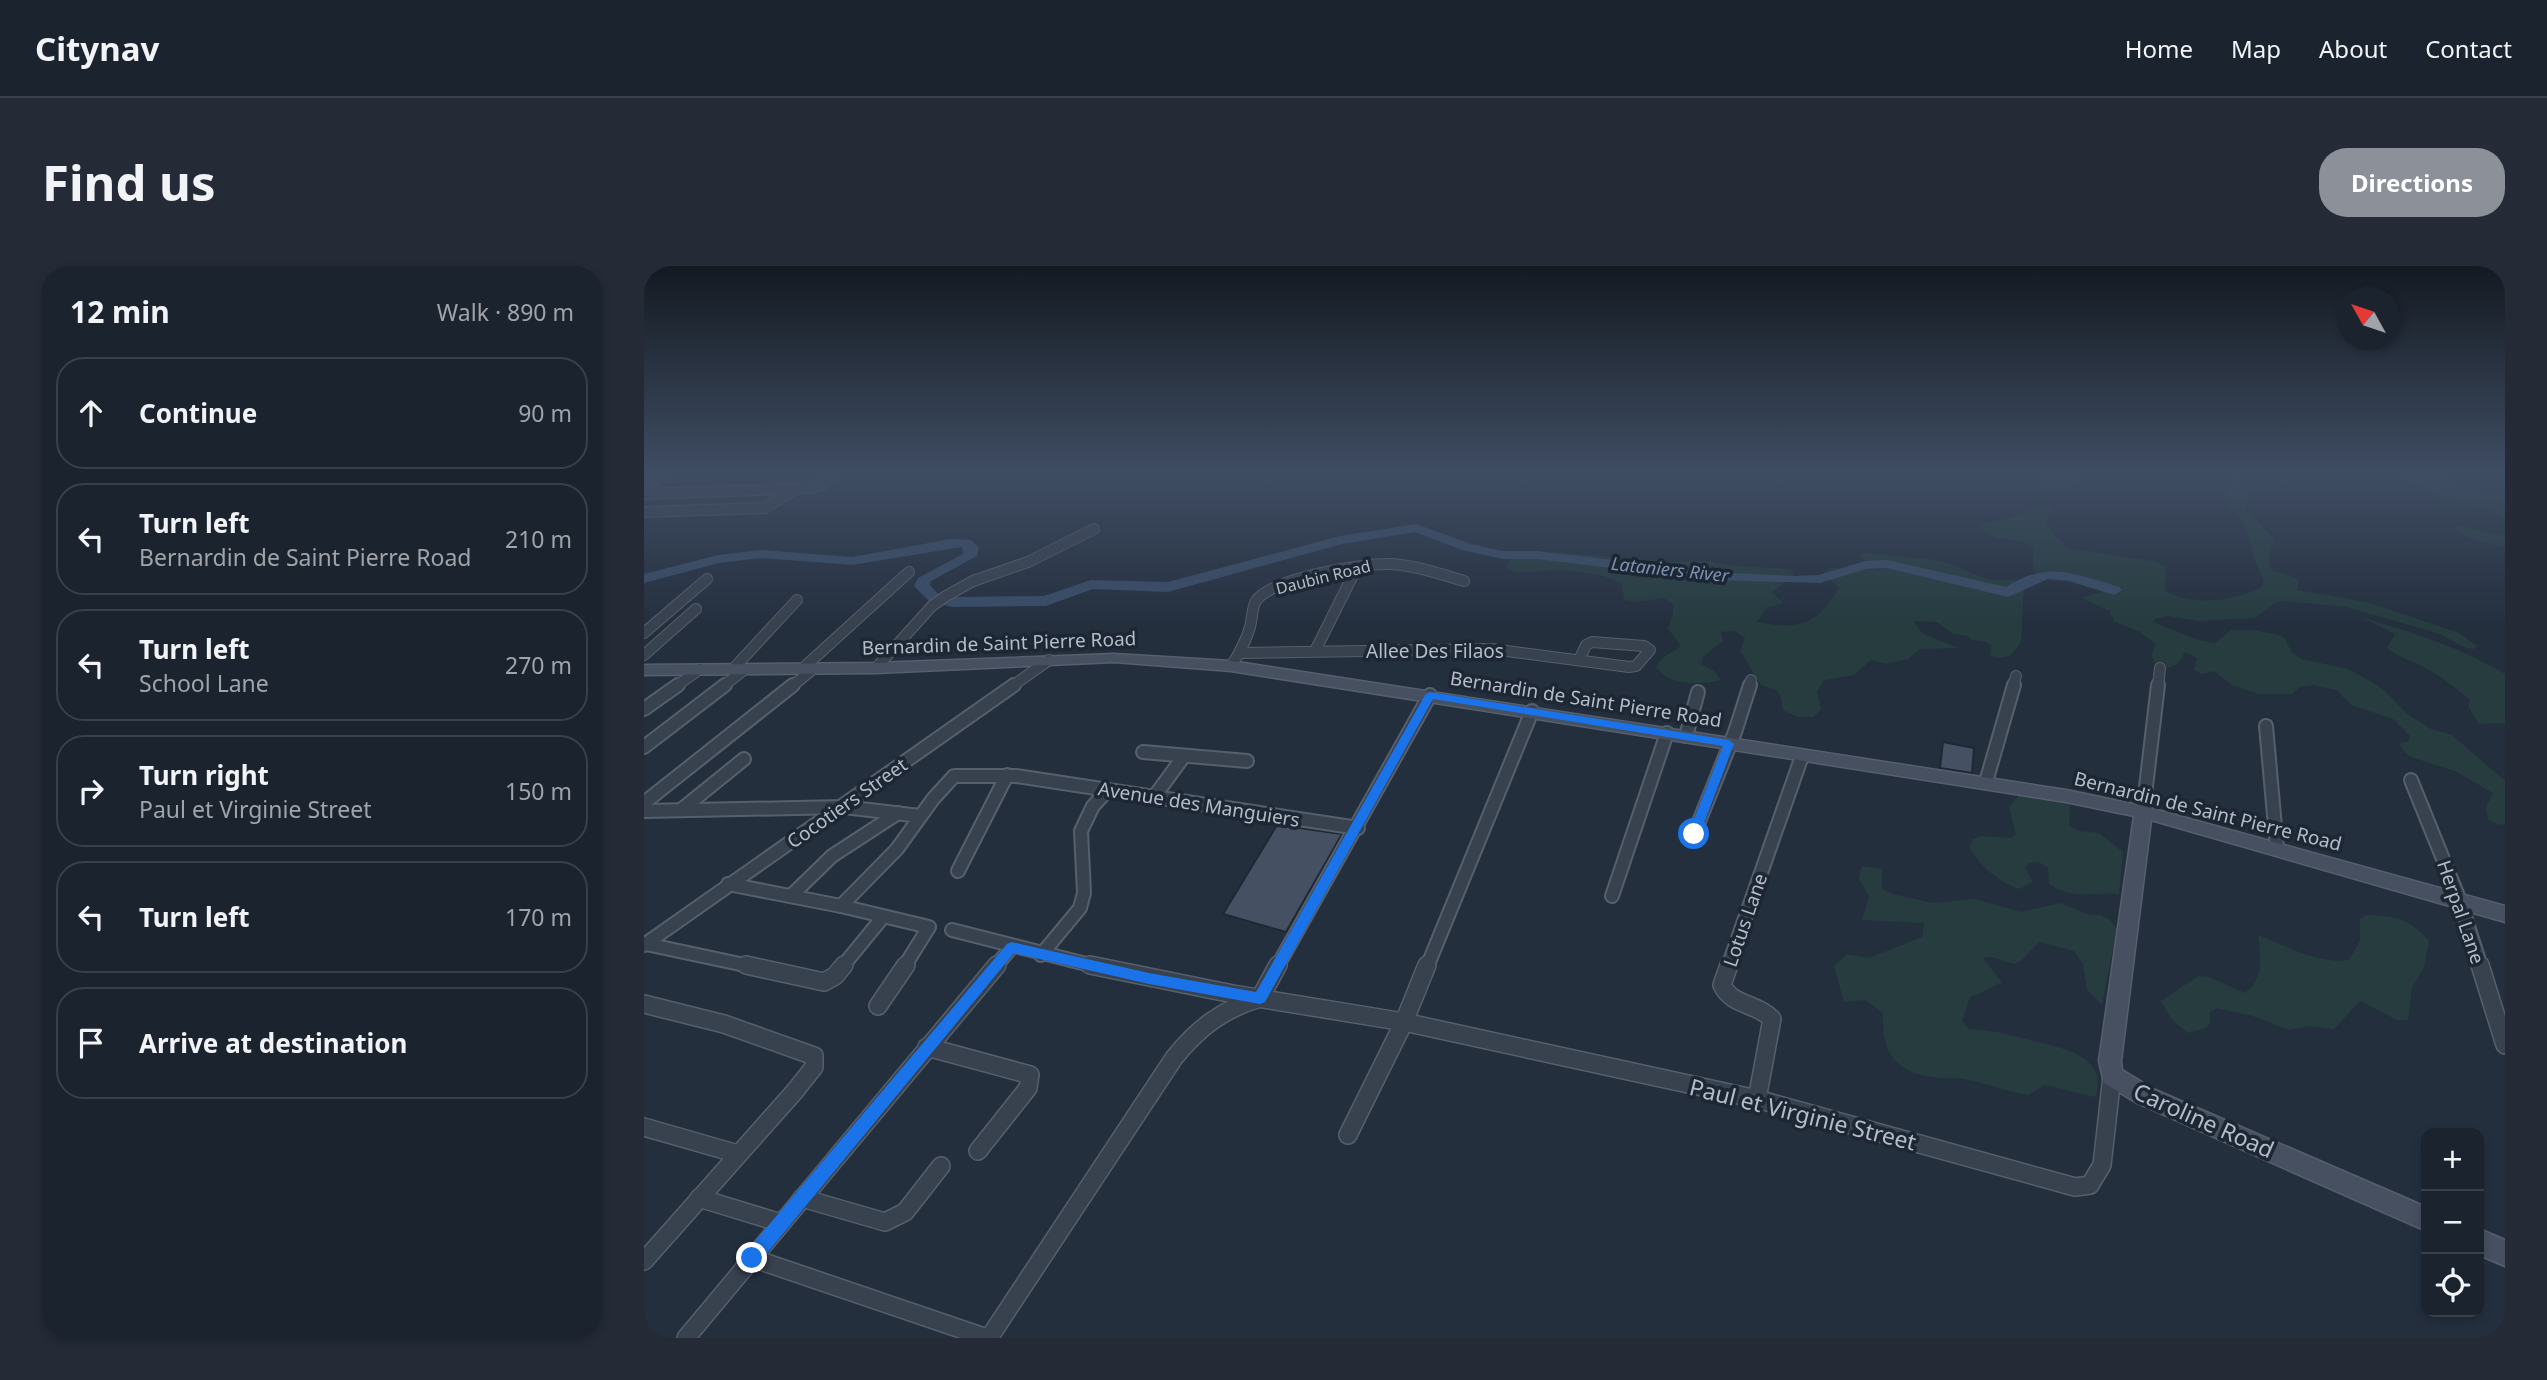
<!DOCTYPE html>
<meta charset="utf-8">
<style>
:root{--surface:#1b232e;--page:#242b36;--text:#f1f3f6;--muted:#a0a4aa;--line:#39404a;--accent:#8c9099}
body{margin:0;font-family:"Noto Sans",sans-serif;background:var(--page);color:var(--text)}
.controls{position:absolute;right:21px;bottom:21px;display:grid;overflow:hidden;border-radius:14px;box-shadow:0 4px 10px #0003}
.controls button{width:63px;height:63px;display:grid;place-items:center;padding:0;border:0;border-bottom:2px solid var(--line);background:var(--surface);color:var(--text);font:35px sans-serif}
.compass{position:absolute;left:1693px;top:21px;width:63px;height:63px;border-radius:50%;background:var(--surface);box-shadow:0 4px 10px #0003;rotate:310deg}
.stop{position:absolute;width:21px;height:21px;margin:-16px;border:5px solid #1a73e8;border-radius:50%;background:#fff}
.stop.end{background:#1a73e8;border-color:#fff;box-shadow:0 2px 7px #0008}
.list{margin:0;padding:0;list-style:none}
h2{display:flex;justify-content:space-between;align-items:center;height:91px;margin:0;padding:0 28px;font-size:30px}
h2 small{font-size:23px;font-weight:400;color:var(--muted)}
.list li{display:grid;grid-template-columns:46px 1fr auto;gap:21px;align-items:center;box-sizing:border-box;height:112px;margin:0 14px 14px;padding:0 14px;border:2px solid var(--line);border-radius:28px}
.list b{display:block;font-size:26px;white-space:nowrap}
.list p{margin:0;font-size:23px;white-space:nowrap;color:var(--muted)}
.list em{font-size:23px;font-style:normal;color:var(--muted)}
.icon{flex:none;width:38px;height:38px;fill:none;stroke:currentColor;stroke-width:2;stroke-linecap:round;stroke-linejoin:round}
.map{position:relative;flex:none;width:1861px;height:1072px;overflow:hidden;border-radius:28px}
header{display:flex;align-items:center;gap:42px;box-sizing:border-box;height:98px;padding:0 35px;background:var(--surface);border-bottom:2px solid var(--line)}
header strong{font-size:33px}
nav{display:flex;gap:38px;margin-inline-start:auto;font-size:24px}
.intro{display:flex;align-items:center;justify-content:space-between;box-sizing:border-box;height:168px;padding:0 42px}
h1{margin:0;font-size:49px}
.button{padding:18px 32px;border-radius:28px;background:var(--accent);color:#fff;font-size:24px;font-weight:700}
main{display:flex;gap:42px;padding:0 42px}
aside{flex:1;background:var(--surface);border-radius:28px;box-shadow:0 4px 10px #0003}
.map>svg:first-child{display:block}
</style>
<header>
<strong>Citynav</strong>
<nav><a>Home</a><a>Map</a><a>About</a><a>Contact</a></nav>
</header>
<div class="intro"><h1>Find us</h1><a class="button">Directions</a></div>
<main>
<aside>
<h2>12 min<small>Walk · 890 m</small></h2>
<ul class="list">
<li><svg class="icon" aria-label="ahead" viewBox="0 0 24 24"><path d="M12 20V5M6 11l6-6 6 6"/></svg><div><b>Continue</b></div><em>90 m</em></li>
<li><svg class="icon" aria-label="left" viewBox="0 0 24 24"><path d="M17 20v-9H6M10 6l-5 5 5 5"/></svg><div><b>Turn left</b><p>Bernardin de Saint Pierre Road</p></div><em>210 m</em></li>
<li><svg class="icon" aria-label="left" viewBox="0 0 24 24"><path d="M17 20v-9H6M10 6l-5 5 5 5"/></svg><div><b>Turn left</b><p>School Lane</p></div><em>270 m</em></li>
<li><svg class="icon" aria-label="right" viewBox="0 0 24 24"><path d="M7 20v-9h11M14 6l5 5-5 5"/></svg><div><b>Turn right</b><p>Paul et Virginie Street</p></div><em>150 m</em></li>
<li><svg class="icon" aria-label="left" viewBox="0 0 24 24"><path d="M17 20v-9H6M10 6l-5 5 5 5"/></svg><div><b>Turn left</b></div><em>170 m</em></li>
<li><svg class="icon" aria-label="arrive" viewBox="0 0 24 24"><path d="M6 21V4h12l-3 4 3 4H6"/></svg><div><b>Arrive at destination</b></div></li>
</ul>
</aside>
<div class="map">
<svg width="1861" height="1072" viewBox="0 0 1861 1072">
<rect width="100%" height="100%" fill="#242f3e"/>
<!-- green -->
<g fill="#263c3f">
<path d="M1404,208H1428L1435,215L1433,219L1407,228L1394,224L1398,214Z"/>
<path d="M1755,208H1798L1822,222L1861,229V253L1842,242L1802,236Z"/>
<path d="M1590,211H1596C1605,223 1607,229 1601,243L1630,273C1619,314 1628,300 1655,314L1653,324L1727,337L1815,367L1833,380L1830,383L1822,382L1796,368L1703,341L1637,335L1631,337L1611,352L1554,355L1523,350L1511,353L1509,356L1554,374L1571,377L1587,364H1609L1635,369L1641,373L1648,387L1658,393L1704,403L1728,416L1742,426L1762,447L1787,463L1808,469L1861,515V558L1855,559L1844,553L1842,541L1849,527L1811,505L1770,492L1761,487L1755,478L1765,475L1766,470L1749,453L1707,439L1692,424L1669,419L1656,421L1647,428H1615L1588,419L1570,405L1558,408L1550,404L1553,392L1540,386C1537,400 1524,405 1511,399L1508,390L1511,377L1494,365L1471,356L1465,345L1438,332L1458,326L1459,320L1423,309L1392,307L1389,303V282C1371,265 1359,284 1336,261L1337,258L1367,252L1402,238L1407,244L1402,255L1410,269L1424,282L1513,296L1522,303L1521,325C1549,341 1591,335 1618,321L1620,314C1609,297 1608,276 1599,257C1594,247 1584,242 1579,231Z"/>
<path d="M1812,259L1861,270V281L1823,271L1812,265Z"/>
<path d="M910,286L1028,296L1063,295L1084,299L1144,303L1149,306V310L1128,326L1139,337L1122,342L1113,356C1155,364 1173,359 1195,322L1180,308L1182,304L1187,302L1236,304L1256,299L1225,296L1217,292V287L1284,293L1306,298L1345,314H1368L1380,320L1377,376L1366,390L1353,392L1346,389L1348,380L1342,376L1328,374L1324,370L1309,368L1293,356L1270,355L1278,367L1314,382L1276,383L1264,393L1242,398L1227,394L1210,409L1180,414L1173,426L1177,443L1170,451H1154L1139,444C1136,424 1136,425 1117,419L1096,385L1101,372L1091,365L1077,366L1079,375L1060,390L1057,398L1070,405L1077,414C1056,419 1025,420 1012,401L1017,393L1037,380L1024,363L1029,347V339L1020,332L994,336L980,334L978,318C946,300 907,306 872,306L862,301L866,294Z"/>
<path d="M1717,351C1768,366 1815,381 1861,408V457L1835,458L1825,442V433C1812,422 1798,411 1783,403C1770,395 1755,392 1743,382L1751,368Z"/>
<path d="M1377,527L1426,538L1425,560L1435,565L1455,567L1479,586L1475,628C1448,625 1431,635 1405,618L1404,602L1395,596L1386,597L1381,601L1389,616L1375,623C1355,616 1334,599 1325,580L1329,573L1337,570L1367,572L1372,568L1365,541Z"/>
<path d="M1218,600L1238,603V623L1249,628L1289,637L1331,633L1377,646L1417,637L1446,649H1456L1466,654L1473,663L1458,739L1443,724L1439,698L1430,685L1395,676L1378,694L1370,698L1348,691L1339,692L1358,717C1347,720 1339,727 1326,731L1318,755L1325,763C1348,764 1357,767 1378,772C1408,780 1468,787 1451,831L1401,819L1384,829C1361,825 1339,816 1315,812C1306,811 1297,813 1288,811C1249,806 1237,783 1239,747L1221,734L1200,736L1190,700L1203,688L1225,692L1278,671L1280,657L1218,654L1225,631L1215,612Z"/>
<path d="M1722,649C1753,651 1762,651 1785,674L1780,702L1768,721L1764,754H1753L1716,735L1690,763L1665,760L1645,764L1609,750L1572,742L1565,747L1567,756L1562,762L1544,767L1528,754L1517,735L1554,710L1565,711L1601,727C1620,714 1617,689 1614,669C1640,679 1676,699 1705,694L1716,675V653Z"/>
</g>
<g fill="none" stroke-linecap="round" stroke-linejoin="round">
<!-- river -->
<path fill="#394c67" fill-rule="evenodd" d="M772,258L827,278L859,285H893L1067,306L1149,310L1175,309L1221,295L1243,294L1362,321C1404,294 1431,308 1475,321L1478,324L1470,329L1425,315L1404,313L1364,331L1243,302L1222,303L1176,317L1067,314L893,293H859L818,284L771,266L698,278L524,326L449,323L402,340L308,341L285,335L270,320L274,312L319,288L318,281L208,299L117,292L75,297L0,317V308L74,289L117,284L208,291L307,273L327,274L335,282L333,290L287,315L286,319L295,329L308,331L400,330L447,314L524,316L696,270Z"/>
</g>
<!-- building -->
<g fill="#455162" stroke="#1f2835" stroke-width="2">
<path d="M1299,476L1330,482L1328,507L1296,502Z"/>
<path d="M633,559L698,568L642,666L579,648Z"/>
</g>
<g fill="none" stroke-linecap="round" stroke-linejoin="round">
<!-- street-far2 casing -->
<g stroke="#565f6c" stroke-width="12">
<g id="street-far2">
<path d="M0,223L19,208"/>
<path d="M0,228L165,222L179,218L188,208"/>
<path d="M0,246L121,242L151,223"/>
<path d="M0,367L63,313"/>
<path d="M671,385L713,301"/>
<path d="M597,387L847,383L985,401L992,400L1006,384L1000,380L948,376L942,379L935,394"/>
<path d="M0,389L52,343"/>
<path d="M587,400C595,388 602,375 606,361C608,354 608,341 612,335C627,312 719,297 746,298C771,299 796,308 820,315"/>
<path d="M232,402L288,340L302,330L329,315L384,296L450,263"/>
<path d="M89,403L153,334"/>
<path d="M158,403L265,306"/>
<path d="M31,421L56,403"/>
<path d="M78,421L101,403"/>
<path d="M147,421L169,403"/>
<path d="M367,421L405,394"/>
<path d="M1105,421L1107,414"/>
<path d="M1369,421L1372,410"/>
<path d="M1514,421L1516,402"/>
</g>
</g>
<!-- street-far1 casing -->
<g stroke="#565f6c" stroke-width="16">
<g id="street-far1">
<path d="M0,443L34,419"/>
<path d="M1622,460L1633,583"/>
<path d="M1042,470L1054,426"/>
<path d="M0,481L81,419"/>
<path d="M499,486L603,495"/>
<path d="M1767,514L1816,635L1837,701"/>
<path d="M1342,516L1370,419"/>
<path d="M510,531L540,490"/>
<path d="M0,537L149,419"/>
<path d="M37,544L100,493"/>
<path d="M0,545L200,541L276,550"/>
<path d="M1499,546L1514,419"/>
<path d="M1050,568L1091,466L1106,419"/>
<path d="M314,605L363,509"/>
<path d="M84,618L197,640L285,661L260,701"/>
<path d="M147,630L188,590L254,547"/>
<path d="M968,630L1023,467"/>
<path d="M197,640L253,583L289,533L310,510H372L714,562"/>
<path d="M308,664L454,701"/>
<path d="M2,678L110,701"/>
<path d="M0,679L370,419"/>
<path d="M397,689L436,642L440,627L437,565L449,540L464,524"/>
<path d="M198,701L239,651"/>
<path d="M351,701L367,682"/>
<path d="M633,701L786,429"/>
<path d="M783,701L888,445"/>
<path d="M1084,701L1158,490"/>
</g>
</g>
<!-- street casing -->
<g stroke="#565f6c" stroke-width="20">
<g id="street">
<path d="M102,699L180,716L191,710L200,699"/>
<path d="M446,699L589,728L760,756L704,869"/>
<path d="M783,699L760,756L1113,833L1431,921L1446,919L1458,899L1468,810"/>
<path d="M1085,699L1078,719C1088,740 1113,737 1128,753L1113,833"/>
<path d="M1836,699L1861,779"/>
<path d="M0,738L80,758L170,790V801L151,825L0,995"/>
<path d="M234,740L262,699"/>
<path d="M283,781L386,809L384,822L334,885"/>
<path d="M0,861L94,888"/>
<path d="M55,932L137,957"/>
<path d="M158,932L241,956L261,946L297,900"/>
<path d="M108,992L343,1072"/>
<path d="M42,1072L353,699"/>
<path d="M345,1072L530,792C554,762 579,743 616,732L634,699"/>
</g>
</g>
<!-- secondary casing -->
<g stroke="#565f6c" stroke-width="3">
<g id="secondary">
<path d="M470,388L587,395L1422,524L1499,540L1861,640V656L1507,554L1477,795L1478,804L1509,823L1782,941V965L1493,837L1460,817L1455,795L1490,550L1422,536L587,405L470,396L232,407L0,409V399L232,397Z"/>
<path d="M1835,963L1861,974V1000L1835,989Z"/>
</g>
</g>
<!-- street-far2 -->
<use href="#street-far2" stroke="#38414e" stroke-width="10"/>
<!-- street-far1 -->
<use href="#street-far1" stroke="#38414e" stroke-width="12"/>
<!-- street -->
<use href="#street" stroke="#38414e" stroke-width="17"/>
<!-- secondary -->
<use href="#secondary" fill="#465061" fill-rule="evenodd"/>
</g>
<!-- sky -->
<linearGradient id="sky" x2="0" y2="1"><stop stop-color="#141a22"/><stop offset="0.58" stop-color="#3f4d63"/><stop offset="1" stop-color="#3f4d63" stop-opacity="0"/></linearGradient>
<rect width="1861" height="358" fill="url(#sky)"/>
<!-- route -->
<path fill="#1a73e8" d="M786,426L1085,474L1090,478L1056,568L1050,572L1044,568L1079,480L789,433L621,736L616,738L505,718L370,687L114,998L108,1000L102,998L100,992L102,986L363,678L367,676L505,707L612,726L781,429Z"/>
<g text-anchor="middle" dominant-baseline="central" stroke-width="7" stroke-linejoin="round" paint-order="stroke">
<!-- far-street labels -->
<g font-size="16" fill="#b4bcc9" stroke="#1d2633">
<text transform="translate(679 311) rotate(-14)">Daubin Road</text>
</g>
<!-- far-water labels -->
<g font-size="18" font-style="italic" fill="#7c92b1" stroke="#1d2633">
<text transform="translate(1026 303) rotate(6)">Lataniers River</text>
</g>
<!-- street labels -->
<g font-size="19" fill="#b4bcc9" stroke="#1d2633">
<text transform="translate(355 377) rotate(-2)">Bernardin de Saint Pierre Road</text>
<text x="791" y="385">Allee Des Filaos</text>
<text transform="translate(942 433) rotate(9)">Bernardin de Saint Pierre Road</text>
<text transform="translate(203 537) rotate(-35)">Cocotiers Street</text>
<text transform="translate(555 538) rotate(9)">Avenue des Manguiers</text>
<text transform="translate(1564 545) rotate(14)">Bernardin de Saint Pierre Road</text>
<text transform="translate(1817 646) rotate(71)">Herpal Lane</text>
<text transform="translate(1101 654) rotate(-71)">Lotus Lane</text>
</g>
<!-- near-street labels -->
<g font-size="23" fill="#b4bcc9" stroke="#1d2633">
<text transform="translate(1159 848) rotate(14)">Paul et Virginie Street</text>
<text transform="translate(1560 854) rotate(24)">Caroline Road</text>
</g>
</g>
</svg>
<div class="controls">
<button>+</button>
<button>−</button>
<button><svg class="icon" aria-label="locate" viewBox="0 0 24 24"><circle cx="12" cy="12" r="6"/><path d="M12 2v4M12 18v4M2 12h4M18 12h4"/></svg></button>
</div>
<svg class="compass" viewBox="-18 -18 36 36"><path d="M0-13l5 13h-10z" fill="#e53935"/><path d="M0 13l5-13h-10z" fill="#a0a4aa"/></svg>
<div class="stop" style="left:1050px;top:568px"></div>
<div class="stop end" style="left:108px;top:992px"></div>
</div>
</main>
